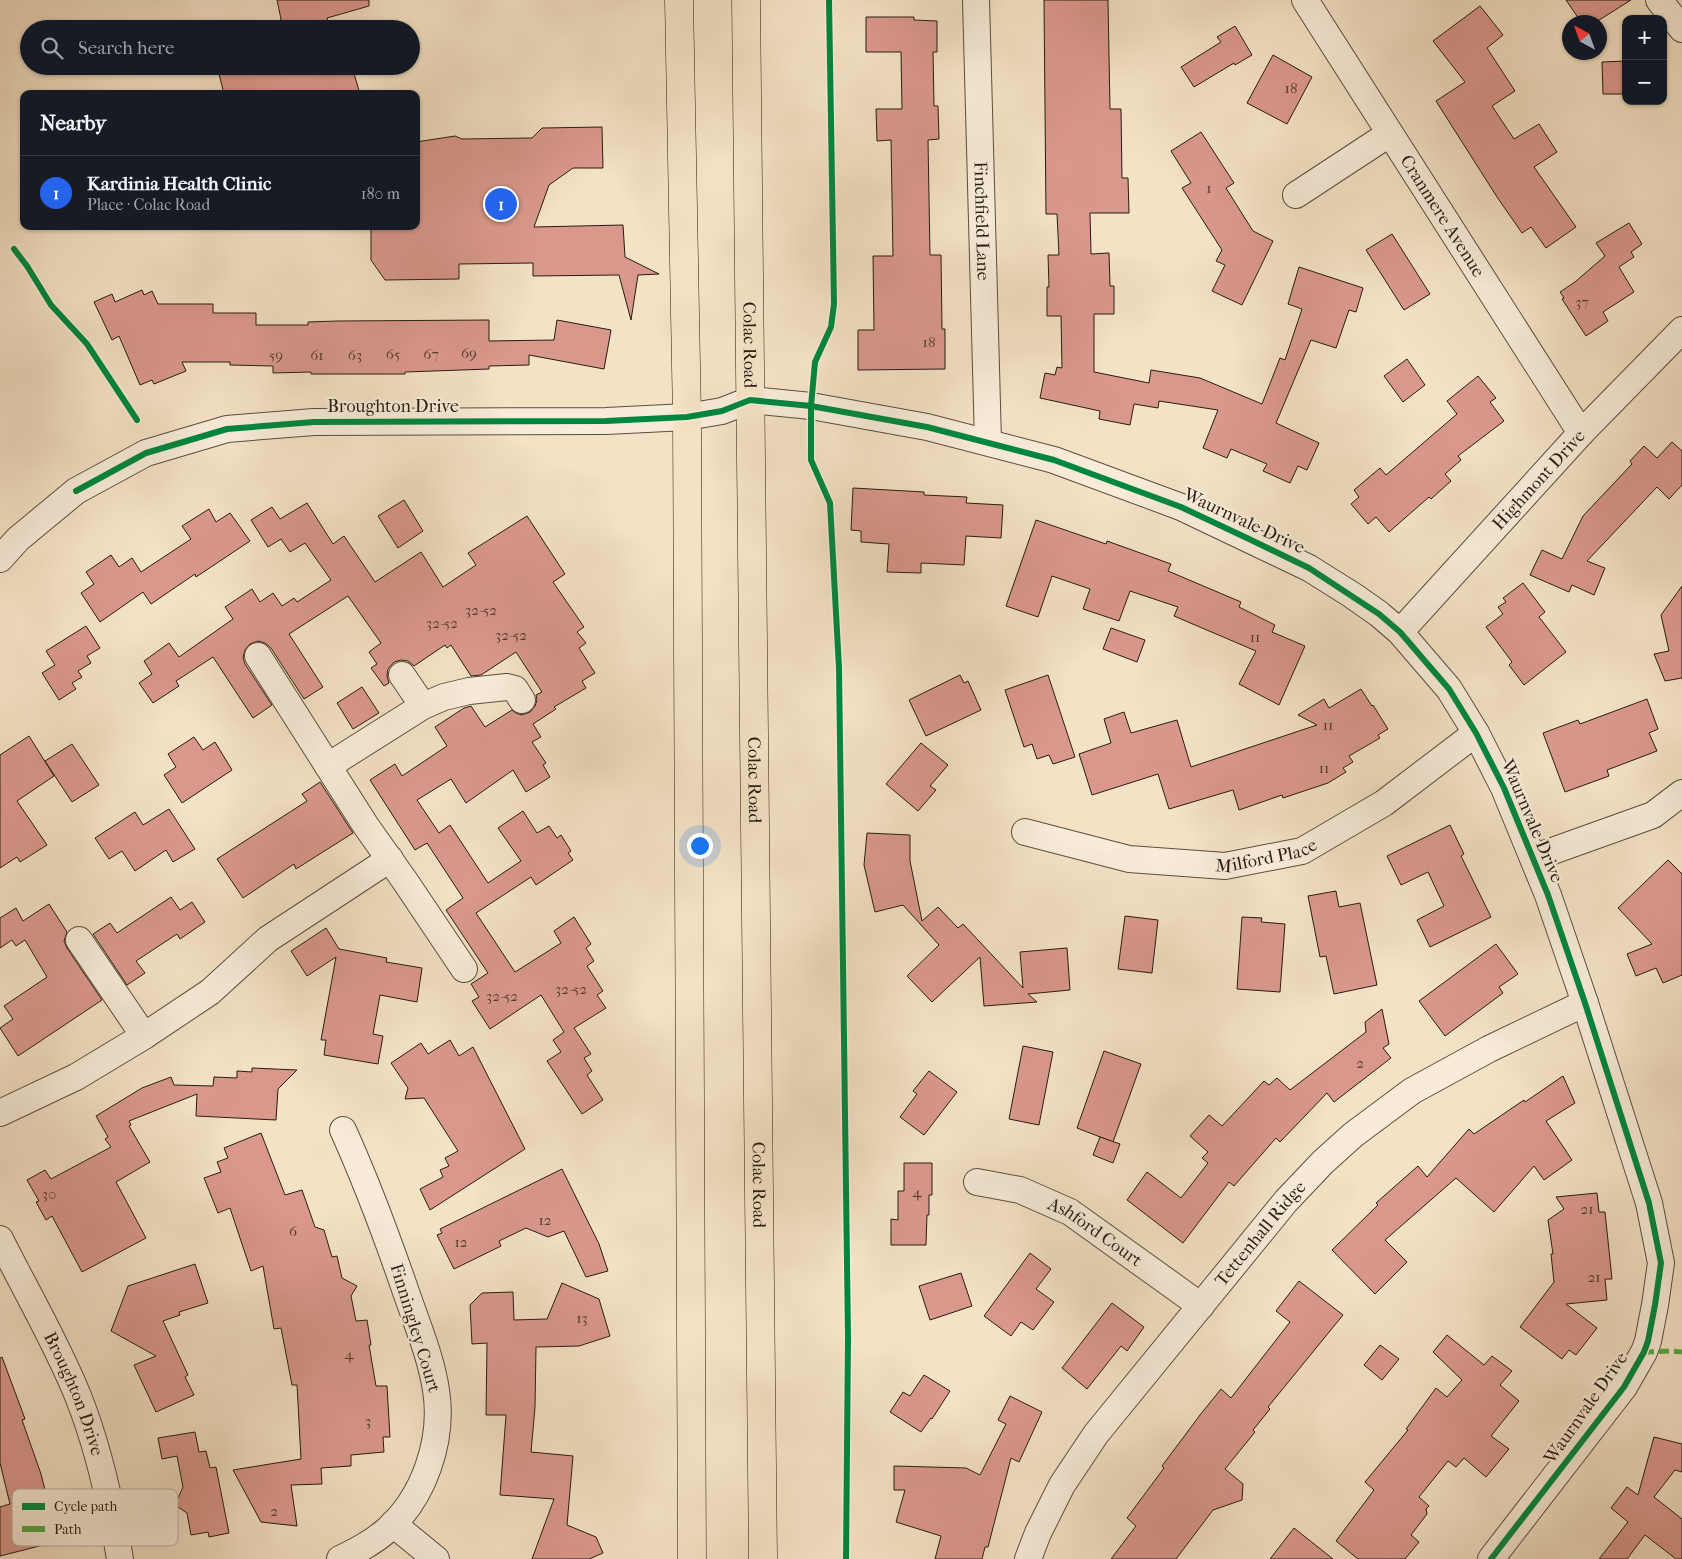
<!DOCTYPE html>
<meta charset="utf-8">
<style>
:root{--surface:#171b24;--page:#20242c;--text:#f1f3f6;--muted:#9ea1a6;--line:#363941;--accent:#2563eb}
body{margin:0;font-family:"IM FELL French Canon",serif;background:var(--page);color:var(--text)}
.controls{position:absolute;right:15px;top:15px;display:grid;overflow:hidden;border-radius:10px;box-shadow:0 1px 4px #0004}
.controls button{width:45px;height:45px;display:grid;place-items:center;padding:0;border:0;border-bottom:1px solid var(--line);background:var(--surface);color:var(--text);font:25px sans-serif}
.compass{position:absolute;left:1562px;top:15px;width:45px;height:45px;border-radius:50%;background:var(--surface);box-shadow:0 1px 4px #0004;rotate:319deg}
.you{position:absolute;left:699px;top:845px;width:18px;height:18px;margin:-12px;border:4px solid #fff;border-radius:50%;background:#1a73e8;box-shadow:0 0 0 8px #1a73e833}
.badge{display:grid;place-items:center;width:32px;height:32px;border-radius:50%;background:var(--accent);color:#fff;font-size:16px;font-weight:700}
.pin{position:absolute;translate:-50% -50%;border:2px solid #fff;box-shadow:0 1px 5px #0006}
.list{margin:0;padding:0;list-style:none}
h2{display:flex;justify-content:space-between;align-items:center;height:65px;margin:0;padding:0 20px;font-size:21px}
h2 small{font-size:16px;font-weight:400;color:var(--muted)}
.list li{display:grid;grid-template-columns:32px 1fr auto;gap:15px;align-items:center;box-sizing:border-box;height:75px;padding:0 20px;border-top:1px solid var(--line)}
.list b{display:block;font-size:19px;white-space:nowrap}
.list p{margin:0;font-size:16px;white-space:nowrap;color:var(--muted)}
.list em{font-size:16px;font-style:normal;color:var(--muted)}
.icon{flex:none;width:28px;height:28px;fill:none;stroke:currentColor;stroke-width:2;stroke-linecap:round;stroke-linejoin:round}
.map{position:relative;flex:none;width:1682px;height:1559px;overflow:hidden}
.search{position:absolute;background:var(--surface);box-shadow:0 1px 4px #0004;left:20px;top:20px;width:400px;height:55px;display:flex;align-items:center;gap:12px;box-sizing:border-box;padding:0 18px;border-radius:28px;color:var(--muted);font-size:19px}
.panel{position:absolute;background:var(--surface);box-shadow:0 1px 4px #0004;left:20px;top:90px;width:400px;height:140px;border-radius:10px}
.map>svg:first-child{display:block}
</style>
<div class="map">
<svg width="1682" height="1559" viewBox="0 0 1682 1559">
<rect width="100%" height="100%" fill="#f4e2c5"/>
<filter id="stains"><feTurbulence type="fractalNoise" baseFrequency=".004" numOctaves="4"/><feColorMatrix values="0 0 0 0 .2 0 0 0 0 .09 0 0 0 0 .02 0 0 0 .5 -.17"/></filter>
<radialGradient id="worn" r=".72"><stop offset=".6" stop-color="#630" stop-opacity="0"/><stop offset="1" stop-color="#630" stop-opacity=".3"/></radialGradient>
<!-- building -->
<g fill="#da988d" stroke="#261c12">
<path d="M277,0H369V6L327,18L330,29H276L281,19Z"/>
<path d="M1044,0H1108L1110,109H1121L1122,178H1128L1129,213H1090L1091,254L1109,253L1110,286H1114V314H1094V372L1149,383L1151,370L1200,378L1262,404L1280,358L1285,360L1302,309L1288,304L1299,267L1363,288L1356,312L1349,310L1336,348L1311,340L1276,423L1319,443L1307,470L1298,466L1290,483L1263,471L1267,464L1231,449L1227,458L1203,448L1218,410L1159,401L1158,408L1134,404L1130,425L1099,419L1100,411L1040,398L1045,373L1055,375L1057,367L1062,368L1061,316H1047V287H1049L1048,255H1059L1057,214H1046Z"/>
<path d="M1566,0H1631L1596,22H1581Z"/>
<path d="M1480,6L1503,35L1487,48L1515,91L1492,106L1514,139L1539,124L1557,152L1534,167L1576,227L1546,248L1531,227L1522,233L1497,197L1436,101L1465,82L1433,41Z"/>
<path d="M866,17H914V20L937,21V52H933L934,106H938L939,139L928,140L930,255H941L942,329H945V369L858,370V330H874L873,256H893L891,140L877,141L876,109H902L901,52H866Z"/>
<path d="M1235,26L1252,55L1235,65L1234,63L1194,87L1181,67L1221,42L1217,37Z"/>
<path d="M1273,55L1312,77L1287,124L1247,103Z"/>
<path d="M1626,61V94H1603L1602,62Z"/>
<path d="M217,66H341L343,73L353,70L360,94H224Z"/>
<path d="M602,127L603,168H573L549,185L534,227L623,225L625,257L659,274L638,275L631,320L619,275L533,276V263L459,264V279L385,280L371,260V226H416V142L455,136L462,139L532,138L542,128Z"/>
<path d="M1201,132L1234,183L1226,188L1253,231L1273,241L1242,305L1212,291L1225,265L1216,261L1222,250L1182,188L1191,183L1171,151Z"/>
<path d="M1629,223L1642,244L1631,252L1634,257L1619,267L1634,292L1603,312L1608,321L1586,336L1562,299L1564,298L1560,292L1575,282L1605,256L1596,243Z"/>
<path d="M1392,234L1430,294L1404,310L1366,250Z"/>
<path d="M142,290L144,295L152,291L158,304H213V313H256V325H308V322L337,321L489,320V341L554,340L557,320L611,330L604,369L529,355V365L489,366V369L405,372V374H311V372L273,373V366L230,365V362H182L186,371L154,384L152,380L140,385L119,336L112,340L94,302L112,294L115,302Z"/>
<path d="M1407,359L1425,385L1403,402L1384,376Z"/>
<path d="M1478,376L1496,398L1490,402L1504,421L1458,456L1461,460L1445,474L1451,481L1431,499L1429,497L1389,532L1376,517L1368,524L1351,504L1359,497L1354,490L1380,468L1386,475L1457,414L1447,401Z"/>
<path d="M1672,442L1682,451V485L1669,499L1657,487L1587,561L1605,568L1594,595L1572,585L1569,592L1530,575L1542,550L1562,559L1583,516L1632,464L1630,461L1644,446L1657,458Z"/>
<path d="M853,488L924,492V495L967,497L966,503L1003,505L1001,538L966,536L964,565L921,563V573L887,572L889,544L861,542V531L851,530Z"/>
<path d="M404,500L423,531L398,548L378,516Z"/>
<path d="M307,503L333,544L344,536L375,582L421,552L443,587L476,565L468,553L527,516L565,574L553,582L584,627L577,632L586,643L579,648L595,673L582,681L586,688L554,707L556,709L533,724L541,737L532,742L546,763L543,765L550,777L526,792L513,770L466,803L451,779L417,800L439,833L450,825L488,883L521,861L498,828L523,811L537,833L549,826L557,838L561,835L571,851L568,853L573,860L536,885L531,877L476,913L515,972L561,943L554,931L574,917L591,944L586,948L594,961L587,966L603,991L597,995L606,1008L574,1028L591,1054L584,1058L592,1071L587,1075L603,1100L582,1114L547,1061L561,1052L553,1040L564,1032L541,995L490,1029L472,1001L479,997L471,984L488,973L446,910L463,898L427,843L415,850L370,780L395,764L402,776L447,746L435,727L464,708L471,706L485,727L512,710L516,713L522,715L530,712L535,706L537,700L536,695L542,692L516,652L481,675L471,676L451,645L447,648L445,645L414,666L408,661L401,660L394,662L388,669L387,676L389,683L384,686L371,668L377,664L369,652L381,643L348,596L289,634L323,687L304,699L271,648L265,643L258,641L250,644L245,650L243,657L245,664L272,705L253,718L213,657L176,681L179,686L153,703L139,683L152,674L144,661L169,643L179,657L233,619L225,607L252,589L260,602L273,593L282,606L294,598L297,602L331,580L305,543L290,552L281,539L268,547L251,520L272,507L280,519Z"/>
<path d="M209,509L216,522L230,513L250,541L196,577L195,574L151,604L143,592L100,622L81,593L94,584L86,572L111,555L119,567L132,558L141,572L191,539L182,526Z"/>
<path d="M1036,520L1106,544L1107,541L1171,564L1168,571L1241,602L1239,607L1275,625L1272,632L1305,646L1279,705L1239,684L1256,651L1174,616L1178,607L1130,591L1119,621L1083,609L1090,589L1052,576L1038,617L1006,606Z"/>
<path d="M1523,583L1545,612L1539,617L1566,652L1524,685L1509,665L1512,662L1486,627L1503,614L1498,607L1506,602L1503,598Z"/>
<path d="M1682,586V678L1665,681L1654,654L1669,651L1661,615Z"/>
<path d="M86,626L100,648L87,656L91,663L78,671L82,677L72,683L76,689L59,700L42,673L55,665L46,651Z"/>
<path d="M1111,628L1145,640L1137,662L1103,649Z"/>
<path d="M960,675L964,683L968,681L981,710L926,736L909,700Z"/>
<path d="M1048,675L1075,757L1053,764L1049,755L1037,759L1032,744L1024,747L1005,690Z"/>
<path d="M362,687L379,713L353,729L337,703Z"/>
<path d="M1361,689L1372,706L1373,705L1388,729L1378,735L1380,738L1349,756L1353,762L1343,768L1346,772L1328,783L1283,798L1282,795L1239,810L1233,790L1169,809L1158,774L1092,795L1079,754L1111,743L1104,719L1124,712L1131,733L1177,720L1191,767L1317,725L1298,715L1324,699L1329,708Z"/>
<path d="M1647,699L1658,729L1649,733L1657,751L1607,770L1609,776L1565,792L1543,733L1578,720L1580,724Z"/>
<path d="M29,736L54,776L17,801L47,845L20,862L17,857L0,868V755Z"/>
<path d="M194,737L203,750L215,742L232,770L182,803L164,775L176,767L168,754Z"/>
<path d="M921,743L948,765L930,786L936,790L918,811L886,784Z"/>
<path d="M72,744L99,785L72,802L45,761Z"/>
<path d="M320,782L353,833L296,869L294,864L243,898L217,859L307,801L302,794Z"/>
<path d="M169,809L195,849L173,862L166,850L135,871L122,851L109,859L95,838L135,812L143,825Z"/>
<path d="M1450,825L1464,854L1461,856L1491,917L1430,947L1417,920L1444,906L1428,872L1401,885L1387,856Z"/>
<path d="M867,833L910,835V861L922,921L938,907L958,928L963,924L1023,988L1020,952L1067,948L1070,990L1028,994L1037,1002L984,1006L980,957L932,1002L907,976L939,945L903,905L875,912L864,865Z"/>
<path d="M1668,860L1682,874V975L1663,983L1656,968L1636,976L1627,954L1652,944L1618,908Z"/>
<path d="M1336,891L1339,907L1360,903L1377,985L1334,994L1326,956L1320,957L1308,896Z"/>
<path d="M171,897L180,910L192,902L205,922L180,939L177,934L136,961L145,973L127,985L93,934L110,923L117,933Z"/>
<path d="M49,904L67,932L64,941L67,948L102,1000L18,1056L0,1028L13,1019L4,1006L47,977L25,940L16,946L12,940L0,948V918L16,908L23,921Z"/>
<path d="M1125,916L1158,920L1152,973L1118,969Z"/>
<path d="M1242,917L1262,918L1261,922L1285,924L1280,992L1237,989Z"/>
<path d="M326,928L339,949L387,958L386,962L422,968L417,1002L380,995L373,1034L383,1036L378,1064L324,1055L326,1040H321L336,957L307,976L291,951Z"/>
<path d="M1496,944L1518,974L1499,987L1503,993L1445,1036L1419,1001Z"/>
<path d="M1382,1009L1389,1044L1383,1048L1391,1058L1334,1102L1327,1093L1280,1142L1276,1138L1234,1186L1229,1182L1183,1243L1127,1200L1147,1172L1181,1198L1208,1163L1202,1158L1208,1152L1190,1136L1209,1115L1222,1126L1264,1081L1269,1085L1277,1078L1290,1090L1366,1032L1365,1022Z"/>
<path d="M450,1040L459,1056L473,1047L525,1149L430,1210L420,1189L443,1177L440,1170L449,1166L445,1158L458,1151L424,1098L405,1099L408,1088L391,1063L421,1043L428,1054Z"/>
<path d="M1023,1046L1053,1052L1039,1125L1009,1119Z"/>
<path d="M1104,1051L1141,1064L1113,1142L1077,1128Z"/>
<path d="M252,1068L297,1070L278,1089L276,1120L196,1116L197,1094L129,1121L131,1125L129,1126L150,1162L116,1182L146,1238L82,1272L52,1216L46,1220L36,1202L39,1201L27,1180L45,1170L51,1179L111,1147L105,1139L108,1137L96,1116L142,1088L171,1077L174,1085L213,1086L214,1077L237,1078V1071L252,1072Z"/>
<path d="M929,1071L957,1092L924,1135L900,1117L917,1094L913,1091Z"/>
<path d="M1563,1076L1575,1103L1546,1121L1572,1160L1544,1180L1534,1166L1494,1212L1456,1178L1385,1240L1407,1262L1375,1294L1332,1250L1378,1205L1376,1203L1418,1166L1427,1177L1469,1129L1474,1134L1524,1100L1525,1102Z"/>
<path d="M261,1133L285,1195L302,1190L315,1227L324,1230L332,1257L337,1256L342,1278L357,1286L351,1296L356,1321L367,1320L371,1345H369L376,1386H387L390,1437H383L384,1452L351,1455V1466L321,1468L322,1484L291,1485L297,1526L261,1522L233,1470L301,1459L297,1385H292L281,1328L274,1329L263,1266L251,1271L230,1208L218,1213L204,1178L221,1172L217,1162L228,1158L224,1148Z"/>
<path d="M1100,1137L1120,1144L1113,1163L1093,1155Z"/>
<path d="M904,1163H932V1195H929V1215H927L926,1245H891V1219L898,1220V1191H904Z"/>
<path d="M562,1169L599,1244L608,1271L586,1277L564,1231L548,1237L526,1228L499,1241L501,1246L454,1269L437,1235L442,1233L440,1229Z"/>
<path d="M1597,1193L1599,1212H1605L1612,1279H1605L1607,1300L1566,1304L1597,1328L1576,1355L1569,1350L1562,1359L1520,1327L1554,1282L1551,1254H1553L1548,1220L1564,1209L1556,1197Z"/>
<path d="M1030,1253L1051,1269L1036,1289L1054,1302L1033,1330L1021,1322L1011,1336L984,1316Z"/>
<path d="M195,1264L208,1303L179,1312L180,1315L163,1321L188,1375L185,1377L194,1395L156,1412L134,1365L156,1356L111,1331L128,1286Z"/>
<path d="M961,1273L972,1306L930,1320L919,1286Z"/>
<path d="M1299,1281L1343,1315L1268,1407L1270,1409L1253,1430L1255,1432L1225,1469L1243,1484L1242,1500L1213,1510L1176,1559H1111L1136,1526L1127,1518L1164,1468L1162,1466L1200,1415L1221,1389L1231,1398L1290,1322L1276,1311Z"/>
<path d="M562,1283L599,1299L610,1336L579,1346L536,1347L535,1407L531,1452L573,1456L567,1525L596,1537L603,1553L589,1559H532L554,1499L500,1495L506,1415H486L487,1343L472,1344L470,1305L482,1293L513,1292L514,1320L547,1319Z"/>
<path d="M1112,1303L1144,1327L1127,1351L1121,1346L1087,1389L1062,1368Z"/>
<path d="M1447,1335L1484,1365L1492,1356L1512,1371L1500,1385L1519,1401L1491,1436L1509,1449L1486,1477L1464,1458L1456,1467L1448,1461L1419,1497L1429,1506L1426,1509L1427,1514L1411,1535L1419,1542L1405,1559H1358L1336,1541L1374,1490L1365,1482L1408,1430L1406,1429L1436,1388L1447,1397L1462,1380L1433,1352Z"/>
<path d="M1380,1345L1399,1359L1382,1380L1364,1365Z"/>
<path d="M2,1357L25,1419L22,1420L41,1474L53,1522L60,1527L63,1540L0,1556V1507L10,1504L0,1463V1358Z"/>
<path d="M924,1375L950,1391L932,1419L931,1418L921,1432L890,1412L903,1392L910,1396Z"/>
<path d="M1010,1396L1042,1412L1019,1462L1011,1458L988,1547H985L982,1559H935L941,1536L896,1522L905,1490H894V1466L966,1468L980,1475L1006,1424L998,1420Z"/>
<path d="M195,1432L199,1452L206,1451L210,1468L216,1467L229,1533L209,1537L208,1532L191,1535L187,1513L175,1505L183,1487L177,1456L162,1459L158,1438Z"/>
<path d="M1654,1437L1682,1444V1472L1675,1470L1654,1497L1682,1519V1559H1676L1645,1535L1627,1559H1599L1628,1522L1611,1508L1627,1487L1638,1495Z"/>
<path d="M1294,1528L1333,1559H1270Z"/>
</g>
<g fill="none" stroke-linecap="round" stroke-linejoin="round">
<!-- minor casing -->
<g stroke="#5a4e3f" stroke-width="28">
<g id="minor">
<path id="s1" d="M976,0L988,442"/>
<path id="s2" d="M1305,0L1581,433"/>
<path d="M1659,0L1682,29"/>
<path d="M1296,195L1389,134"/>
<path d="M0,559L18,539L76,491L146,453L227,429L314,422L606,421L687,417L722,411L750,400L811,406L927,427L1054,460L1181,507L1309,568L1352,595L1379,614L1400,632L1449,689L1476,733L1504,788L1548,895L1585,1003L1649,1203L1661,1263L1655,1305L1648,1341L1644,1352L1624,1387L1491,1559"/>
<path id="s3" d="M1400,632L1581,433L1682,330"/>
<path d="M258,656L366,826L405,881L464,969"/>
<path d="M402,675L423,706"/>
<path d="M328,766L423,706L444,697L469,691L507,687L515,689L522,700"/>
<path id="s4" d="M1025,832L1129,859L1225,866L1302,851L1384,803L1476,733"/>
<path d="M1533,858L1653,815L1682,793"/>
<path d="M79,940L144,1036"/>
<path d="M0,1113L76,1077L144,1036L210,992L268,939L390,859"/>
<path id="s5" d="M977,1182L1020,1190L1070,1212L1201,1306"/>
<path id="s6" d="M0,1239C26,1291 56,1342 78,1396C99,1449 111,1503 120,1559"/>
<path d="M393,1524L436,1559"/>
<path d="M340,1559C356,1551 372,1543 386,1531C424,1498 444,1440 436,1390C431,1357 417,1324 406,1292C387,1237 367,1183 343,1130"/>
<path id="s7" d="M1028,1559L1038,1533L1062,1485L1096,1434L1286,1201L1323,1162L1353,1135L1412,1091L1489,1049L1585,1003"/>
</g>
</g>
<!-- highway casing -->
<g stroke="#261c12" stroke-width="29">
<g id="highway">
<path d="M679,0L687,417L692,1559"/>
<path id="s8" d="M746,0L763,1559"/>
</g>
</g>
<!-- minor -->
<use href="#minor" stroke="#f8ecd9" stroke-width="26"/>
<!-- highway -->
<use href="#highway" stroke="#f4e2c5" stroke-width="28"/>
<!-- quiet -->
<path stroke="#53a942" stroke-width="5" stroke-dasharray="10 5" stroke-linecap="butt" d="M1644,1352L1671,1351L1682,1352"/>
<!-- cycleway casing -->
<g stroke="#f8ecd9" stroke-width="9">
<g id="cycleway">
<path d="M829,0L834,304L831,327L815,362L811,406V460L830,503L839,668L848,1337L846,1559"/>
<path d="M14,249L27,266L51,305L87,344L137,420"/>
<path d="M76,491L146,453L227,429L314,422L606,421L687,417L722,411L750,400L811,406L927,427L1054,460L1181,507L1249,539L1309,568L1379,614L1400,632L1449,689L1476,733L1504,788L1548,895L1585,1003L1649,1203L1661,1263L1655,1305L1648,1341L1644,1352L1624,1387L1491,1559"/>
</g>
</g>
<!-- cycleway -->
<use href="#cycleway" stroke="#00873e" stroke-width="6"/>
</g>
<g text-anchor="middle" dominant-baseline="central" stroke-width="4.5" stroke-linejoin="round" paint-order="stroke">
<!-- number labels -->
<g font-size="15" fill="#533b31">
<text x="1291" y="88">18</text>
<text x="1209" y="188">1</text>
<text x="1582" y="302">37</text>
<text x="929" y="342">18</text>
<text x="469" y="353">69</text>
<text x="393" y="354">65</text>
<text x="431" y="354">67</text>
<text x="276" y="355">59</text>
<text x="317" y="355">61</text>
<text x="355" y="355">63</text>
<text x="481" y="610">32-52</text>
<text x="442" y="623">32-52</text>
<text x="511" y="635">32-52</text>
<text x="1255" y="637">11</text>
<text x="1328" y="725">11</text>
<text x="1324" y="768">11</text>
<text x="571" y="989">32-52</text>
<text x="502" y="996">32-52</text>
<text x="1360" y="1063">2</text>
<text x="917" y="1192">4</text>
<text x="49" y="1194">30</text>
<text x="1587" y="1209">21</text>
<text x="545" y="1220">12</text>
<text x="293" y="1231">6</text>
<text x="461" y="1242">12</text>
<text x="1594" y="1277">21</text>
<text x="582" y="1318">13</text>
<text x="349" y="1354">4</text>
<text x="368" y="1421">3</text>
<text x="274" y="1511">2</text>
</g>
<!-- street labels -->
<g font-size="18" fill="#261c12" stroke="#f8ecd9">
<text stroke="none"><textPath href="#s2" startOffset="256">Cranmere Avenue</textPath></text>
<text stroke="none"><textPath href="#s1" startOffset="221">Finchfield Lane</textPath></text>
<text stroke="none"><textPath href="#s8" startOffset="345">Colac Road</textPath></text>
<text x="393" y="406">Broughton Drive</text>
<text stroke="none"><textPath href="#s3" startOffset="206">Highmont Drive</textPath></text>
<text transform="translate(1244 521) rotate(25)">Waurnvale Drive</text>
<text stroke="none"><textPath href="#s8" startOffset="780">Colac Road</textPath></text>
<text transform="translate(1532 821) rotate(67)">Waurnvale Drive</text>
<text stroke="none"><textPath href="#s4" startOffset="246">Milford Place</textPath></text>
<text stroke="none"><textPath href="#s8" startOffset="1185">Colac Road</textPath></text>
<text stroke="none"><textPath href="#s5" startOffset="130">Ashford Court</textPath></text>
<text stroke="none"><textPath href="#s7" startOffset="402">Tettenhall Ridge</textPath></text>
<text transform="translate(415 1328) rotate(73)">Finningley Court</text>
<text stroke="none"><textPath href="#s6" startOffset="172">Broughton Drive</textPath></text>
<text transform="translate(1586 1408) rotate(-55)">Waurnvale Drive</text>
</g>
</g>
<!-- legend -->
<rect x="12" y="1489" width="166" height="57" rx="8" fill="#f8ecd9" stroke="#b9ae9d" stroke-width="1"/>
<rect x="22" y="1503" width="23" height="7" fill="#00873e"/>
<rect x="22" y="1526" width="23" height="6" fill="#53a942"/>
<g font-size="14" fill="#261c12">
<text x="54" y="1511">Cycle path</text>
<text x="54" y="1534">Path</text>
</g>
<rect width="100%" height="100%" filter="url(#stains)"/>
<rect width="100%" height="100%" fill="url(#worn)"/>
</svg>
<div class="controls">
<button>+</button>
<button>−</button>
</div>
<svg class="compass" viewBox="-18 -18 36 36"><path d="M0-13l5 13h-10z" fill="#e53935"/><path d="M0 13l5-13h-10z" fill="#9ea1a6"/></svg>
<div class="you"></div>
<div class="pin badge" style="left:501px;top:204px">1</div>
<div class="search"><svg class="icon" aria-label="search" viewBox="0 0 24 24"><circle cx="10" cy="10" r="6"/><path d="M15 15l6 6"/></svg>Search here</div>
<section class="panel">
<h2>Nearby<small></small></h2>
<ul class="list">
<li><span class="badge">1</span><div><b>Kardinia Health Clinic</b><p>Place · Colac Road</p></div><em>180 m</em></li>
</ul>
</section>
</div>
